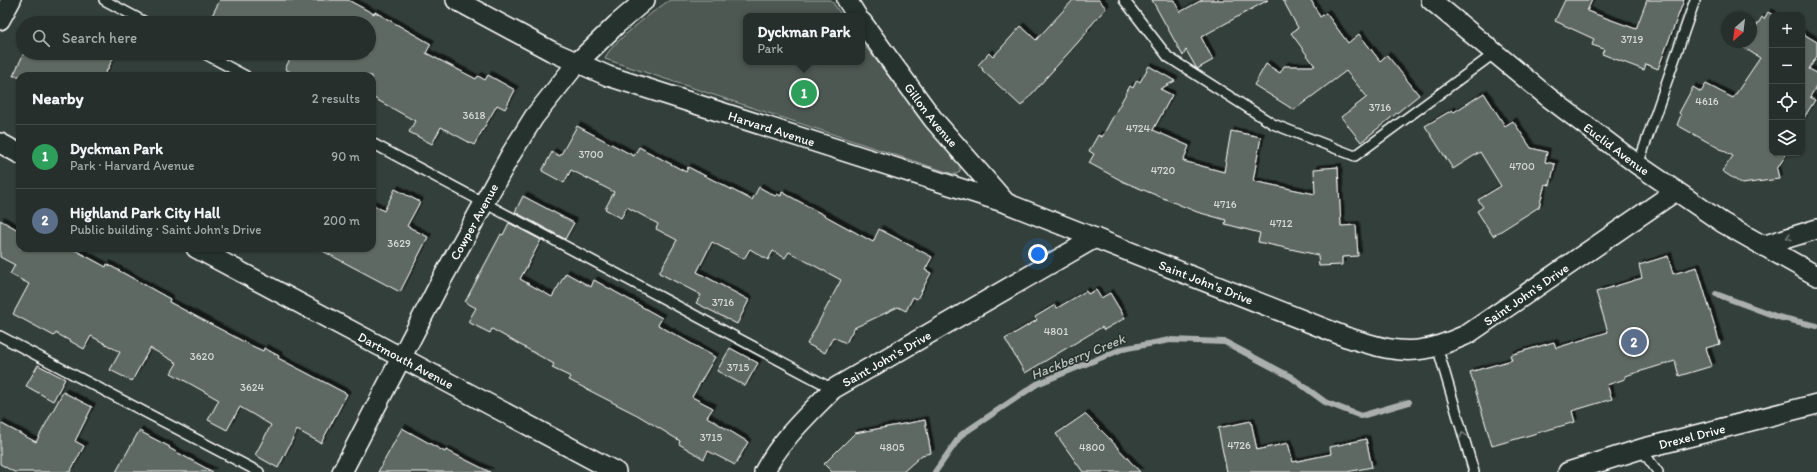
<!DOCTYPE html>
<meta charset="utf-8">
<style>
:root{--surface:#262f2c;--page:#2e3734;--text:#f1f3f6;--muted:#a4a9a9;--line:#424a48;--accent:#ff9aa2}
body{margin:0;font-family:Itim,sans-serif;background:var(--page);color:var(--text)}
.controls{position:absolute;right:12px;top:12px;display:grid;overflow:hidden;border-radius:8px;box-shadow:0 1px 3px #0004}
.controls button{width:36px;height:36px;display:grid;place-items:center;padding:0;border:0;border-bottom:1px solid var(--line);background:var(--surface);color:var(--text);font:20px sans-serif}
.compass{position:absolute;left:1721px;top:12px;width:36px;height:36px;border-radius:50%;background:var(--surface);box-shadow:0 1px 3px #0004;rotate:208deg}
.you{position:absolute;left:1038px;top:254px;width:14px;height:14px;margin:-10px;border:3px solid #fff;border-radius:50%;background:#1a73e8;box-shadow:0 0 0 6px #1a73e833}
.badge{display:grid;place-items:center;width:26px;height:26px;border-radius:50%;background:var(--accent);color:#fff;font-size:13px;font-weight:700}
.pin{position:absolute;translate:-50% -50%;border:2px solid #fff;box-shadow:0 1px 4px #0006}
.popup{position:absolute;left:743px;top:13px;width:122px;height:52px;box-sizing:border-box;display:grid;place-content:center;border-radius:8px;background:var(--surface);filter:drop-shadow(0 1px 3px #0005);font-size:13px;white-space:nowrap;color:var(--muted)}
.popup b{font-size:15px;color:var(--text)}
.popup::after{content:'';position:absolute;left:50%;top:100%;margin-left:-8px;border:8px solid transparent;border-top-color:var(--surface)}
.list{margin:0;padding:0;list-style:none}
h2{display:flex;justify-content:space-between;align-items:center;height:52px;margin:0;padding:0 16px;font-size:17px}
h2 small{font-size:13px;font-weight:400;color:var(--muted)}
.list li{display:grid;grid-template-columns:26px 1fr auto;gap:12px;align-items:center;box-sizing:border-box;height:64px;padding:0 16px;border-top:1px solid var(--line)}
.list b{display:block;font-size:15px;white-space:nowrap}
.list p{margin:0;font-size:13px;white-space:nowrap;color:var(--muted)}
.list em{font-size:13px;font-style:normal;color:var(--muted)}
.icon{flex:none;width:22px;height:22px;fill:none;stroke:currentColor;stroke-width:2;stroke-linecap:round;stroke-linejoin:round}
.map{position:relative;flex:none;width:1817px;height:472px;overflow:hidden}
.search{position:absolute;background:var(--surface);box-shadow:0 1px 3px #0004;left:16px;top:16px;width:360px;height:44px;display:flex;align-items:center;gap:10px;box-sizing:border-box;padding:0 14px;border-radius:22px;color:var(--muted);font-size:15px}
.panel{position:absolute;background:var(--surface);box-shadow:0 1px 3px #0004;left:16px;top:72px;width:360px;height:180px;border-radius:12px}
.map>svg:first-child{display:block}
</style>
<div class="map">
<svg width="1817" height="472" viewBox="0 0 1817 472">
<defs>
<filter id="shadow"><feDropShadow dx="3.5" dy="-3.5" stdDeviation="0" flood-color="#0009"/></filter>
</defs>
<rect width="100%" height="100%" fill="#333f3a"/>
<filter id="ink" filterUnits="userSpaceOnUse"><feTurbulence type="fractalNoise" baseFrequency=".025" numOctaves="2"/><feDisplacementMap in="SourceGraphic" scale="8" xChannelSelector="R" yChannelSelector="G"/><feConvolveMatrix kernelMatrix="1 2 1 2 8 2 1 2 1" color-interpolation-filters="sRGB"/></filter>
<g filter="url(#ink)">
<!-- green -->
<path fill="#4d5853" stroke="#a6aca9" d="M670,0H831L842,16H746V62H862V42L923,121L960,165V171L957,174H953L605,59C606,47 657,8 670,0Z"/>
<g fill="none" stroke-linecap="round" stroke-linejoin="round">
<!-- stream -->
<g stroke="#abb0ae" stroke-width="6">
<path d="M1716,294L1778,317L1817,326"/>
<path d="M935,472L961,435L1037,384L1122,349L1170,340L1225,342L1291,377L1325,402L1361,416L1409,402"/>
</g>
</g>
<!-- building -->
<g fill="#5f6964" stroke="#fff" filter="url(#shadow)">
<path d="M220,0H348L374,14L375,12L431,44L426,53L476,79L478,76L485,80L488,75L515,90L505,109L497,105L474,145L441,127L432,144L409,132L415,121L372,97V76H298L285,69L293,53H369V23H208Z"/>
<path d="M1073,0H1099L1106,8L1087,30L1088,31L1021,106L982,70L983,69L978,65L989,53L993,57L1021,26L1036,40Z"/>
<path d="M1152,0H1174L1180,12L1202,0H1268L1201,37L1213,60L1197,69L1186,50L1183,56Z"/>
<path d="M1283,0H1311L1320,17L1326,13L1348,43L1359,34L1380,61L1387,55L1419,95L1361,142L1341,117L1367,97L1346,71L1294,110L1254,85L1266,64L1280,73L1284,66H1315L1291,33L1298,28Z"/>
<path d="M1565,0H1592L1587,11L1636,29L1647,0H1684L1658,69L1646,64L1644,70L1602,54L1604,49L1592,45L1594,39L1555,21Z"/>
<path d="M1768,12L1773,15L1772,153H1787L1777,169L1779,179L1742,184L1722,171L1733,156L1677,125L1681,115L1679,113L1693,87L1701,92L1706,84L1733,98L1760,58L1743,47L1746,42H1751V35L1762,17L1764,19Z"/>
<path d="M1802,33L1817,42V56L1809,69L1817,73V85L1810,97L1815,100L1802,121Z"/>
<path d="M24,53H116L104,76H13Z"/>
<path d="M1149,66L1175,81L1160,89L1172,95L1153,130L1189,146L1183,161L1224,172L1231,131L1261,137L1253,181L1315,194L1314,169L1338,167L1341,226L1356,225L1358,256L1342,257V265L1319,266L1318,255L1258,242L1260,233L1225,224L1226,220L1197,212L1124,182L1089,163L1094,154L1089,151L1098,135L1102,137L1130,86L1133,88L1137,80L1140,82Z"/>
<path d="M1484,93L1505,126L1513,121L1531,148L1547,152L1545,162L1555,164L1550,185L1545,184L1539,207L1493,236L1477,211L1483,207L1478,200L1501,186L1480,152L1453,169L1425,126L1452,110L1454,112Z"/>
<path d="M577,126L634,156L639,147L686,172L688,167L752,200L759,187L775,196L777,194L781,196L782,192L873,242L879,229L932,257L925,270L931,273L917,299L913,297L906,311L898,307L854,328L846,343L833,337L825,353L807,344L841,280L789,252L785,258L773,251L768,260L750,249L744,259L712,242L697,272L749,300L737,324L696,303L701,295L659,273L677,240L656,229L658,224L627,207L621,218L605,209L614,192L571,170L564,183L542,171L552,152L560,156Z"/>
<path d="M395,189L420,202L407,226L428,237L400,292L317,248H372V204L384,211Z"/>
<path d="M523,196L574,223L565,239L515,212Z"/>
<path d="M0,220L20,231V248H71L106,267L107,264L170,299L169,302L250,345L263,351L264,348L279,356L278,358L347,394L321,443L297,430L278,468L255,455L271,425L240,407L227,430L208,420L219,400L171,373L177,363L150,348L132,381L110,370L120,352L91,336L84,349L56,333L54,336L13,314L29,284L10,274L15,265L0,257Z"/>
<path d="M509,223L541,240L520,279L552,297L566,273L591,287L594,280L662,318L658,325L715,357L692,397L713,408L707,417L748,442L735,465L708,451L704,459L679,444L680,441L639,416L569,380L571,377L552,368L554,364L492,329L490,333L468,322L476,308L465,302L501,234L503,235Z"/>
<path d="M1668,256L1673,274L1697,267L1720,344L1706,348L1712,366L1679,376L1675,361L1625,376V379L1607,385L1612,399L1572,411L1575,422L1492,446L1470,372L1512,360L1510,355L1554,342L1556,348L1608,332L1596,292L1642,278L1639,265Z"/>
<path d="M1096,290L1101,298L1110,293L1125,318L1104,330L1102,327L1025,373L1005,339L1037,320L1035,317L1055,305L1057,308L1086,291L1088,294Z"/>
<path d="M730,348L758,363L745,386L717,371Z"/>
<path d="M38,365L65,379L53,401L26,386Z"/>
<path d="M63,392L92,407L75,441L84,446L70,472H14L0,464V423L36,442Z"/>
<path d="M1085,414L1108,437L1140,472H1083L1056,434Z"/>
<path d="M925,420L931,453L922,455L903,472H832L824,464L855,433Z"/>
<path d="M1251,421L1257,450L1288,443L1293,462L1331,454L1330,447L1366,439L1372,467L1347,472H1227L1218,428Z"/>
<path d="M402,428L445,452L446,450L490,472H378Z"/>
<path d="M139,431L170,447L169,448L213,472H116Z"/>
</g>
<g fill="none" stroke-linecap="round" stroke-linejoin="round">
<!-- service casing -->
<g stroke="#fff" stroke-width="12">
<g id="service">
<path d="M104,0L147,23"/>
<path d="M1124,0L1168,57L1273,124L1355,156L1495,53"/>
<path d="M203,53L246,76"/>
<path d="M372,143L833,389"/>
<path d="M1638,165L1695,0"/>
<path d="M0,336L259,472"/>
<path d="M1437,346L1474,472"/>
<path d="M1641,449L1658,472"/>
</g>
</g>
<!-- minor casing -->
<g stroke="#fff" stroke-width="22">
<g id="minor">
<path id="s1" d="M456,0L551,51L608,76L1006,203L1346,337C1372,345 1397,354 1424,349C1439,347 1454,340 1468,334L1676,191"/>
<path d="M847,0L857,16"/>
<path id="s2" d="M1431,0L1548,97L1638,165L1723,223L1817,276"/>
<path d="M0,20L11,0"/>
<path id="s3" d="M862,22L933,119L1006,203"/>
<path d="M0,143L20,154"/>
<path d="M1762,246L1817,229"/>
<path id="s4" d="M196,248L616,472"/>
<path id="s5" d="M342,472L441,281L511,154L534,117L577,63L617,24L645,0"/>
<path id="s6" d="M764,472C782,438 807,416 833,389L1095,238"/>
<path id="s7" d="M1568,472L1641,449L1817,404"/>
</g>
</g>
<!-- service -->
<use href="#service" stroke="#26332d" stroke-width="9"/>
<!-- minor -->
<use href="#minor" stroke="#26332d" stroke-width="19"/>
</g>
<!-- one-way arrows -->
<defs><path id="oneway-chevron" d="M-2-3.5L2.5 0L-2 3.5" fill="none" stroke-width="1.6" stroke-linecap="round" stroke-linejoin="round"/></defs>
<g stroke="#727a76">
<use href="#oneway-chevron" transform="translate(1789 237) rotate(163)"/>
<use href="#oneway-chevron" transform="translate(1463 435) rotate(-106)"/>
</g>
</g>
<g text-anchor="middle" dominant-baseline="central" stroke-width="3" stroke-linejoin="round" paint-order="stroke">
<!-- number labels -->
<g font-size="11" fill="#d7dad8">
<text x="1632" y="39">3719</text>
<text x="1707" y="101">4616</text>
<text x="1380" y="107">3716</text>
<text x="474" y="115">3618</text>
<text x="1138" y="128">4724</text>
<text x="591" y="154">3700</text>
<text x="1522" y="166">4700</text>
<text x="1163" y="170">4720</text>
<text x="1225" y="204">4716</text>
<text x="1281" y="223">4712</text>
<text x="399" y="243">3629</text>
<text x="723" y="302">3716</text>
<text x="1056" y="331">4801</text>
<text x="202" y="356">3620</text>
<text x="738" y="367">3715</text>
<text x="252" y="387">3624</text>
<text x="711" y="437">3715</text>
<text x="1239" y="445">4726</text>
<text x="892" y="447">4805</text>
<text x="1092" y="447">4800</text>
</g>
<!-- street labels -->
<g font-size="13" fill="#fff" stroke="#26332d">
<text stroke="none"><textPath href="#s3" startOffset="116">Gillon Avenue</textPath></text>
<text stroke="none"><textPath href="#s1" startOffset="342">Harvard Avenue</textPath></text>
<text stroke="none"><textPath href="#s2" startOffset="238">Euclid Avenue</textPath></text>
<text stroke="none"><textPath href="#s5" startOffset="283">Cowper Avenue</textPath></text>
<text stroke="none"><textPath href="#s1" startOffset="803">Saint John's Drive</textPath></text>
<text stroke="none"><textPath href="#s1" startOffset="1150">Saint John's Drive</textPath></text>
<text stroke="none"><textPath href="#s6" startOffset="170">Saint John's Drive</textPath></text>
<text stroke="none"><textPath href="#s4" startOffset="238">Dartmouth Avenue</textPath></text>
<text stroke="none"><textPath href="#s7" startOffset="129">Drexel Drive</textPath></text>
</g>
<!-- water labels -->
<g font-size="14" font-style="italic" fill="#b9bdbc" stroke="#26332d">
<text transform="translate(1078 357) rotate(-22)">Hackberry Creek</text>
</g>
</g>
</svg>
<div class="controls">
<button>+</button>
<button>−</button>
<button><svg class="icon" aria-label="locate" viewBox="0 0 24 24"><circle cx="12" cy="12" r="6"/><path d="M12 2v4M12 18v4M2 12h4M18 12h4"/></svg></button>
<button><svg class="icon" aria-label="layers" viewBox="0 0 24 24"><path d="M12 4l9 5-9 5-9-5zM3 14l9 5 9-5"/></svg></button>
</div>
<svg class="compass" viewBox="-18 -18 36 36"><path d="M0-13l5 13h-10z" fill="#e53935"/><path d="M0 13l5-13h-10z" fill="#a4a9a9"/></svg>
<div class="you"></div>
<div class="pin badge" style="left:804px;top:93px;background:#2e9e5b">1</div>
<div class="popup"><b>Dyckman Park</b>Park</div>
<div class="pin badge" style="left:1634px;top:342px;background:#5c6f8a">2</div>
<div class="search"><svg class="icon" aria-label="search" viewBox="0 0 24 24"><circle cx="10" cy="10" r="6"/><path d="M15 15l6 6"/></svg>Search here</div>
<section class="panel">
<h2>Nearby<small>2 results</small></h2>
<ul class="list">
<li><span class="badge" style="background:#2e9e5b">1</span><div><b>Dyckman Park</b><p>Park · Harvard Avenue</p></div><em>90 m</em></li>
<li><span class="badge" style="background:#5c6f8a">2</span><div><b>Highland Park City Hall</b><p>Public building · Saint John's Drive</p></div><em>200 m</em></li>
</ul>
</section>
</div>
